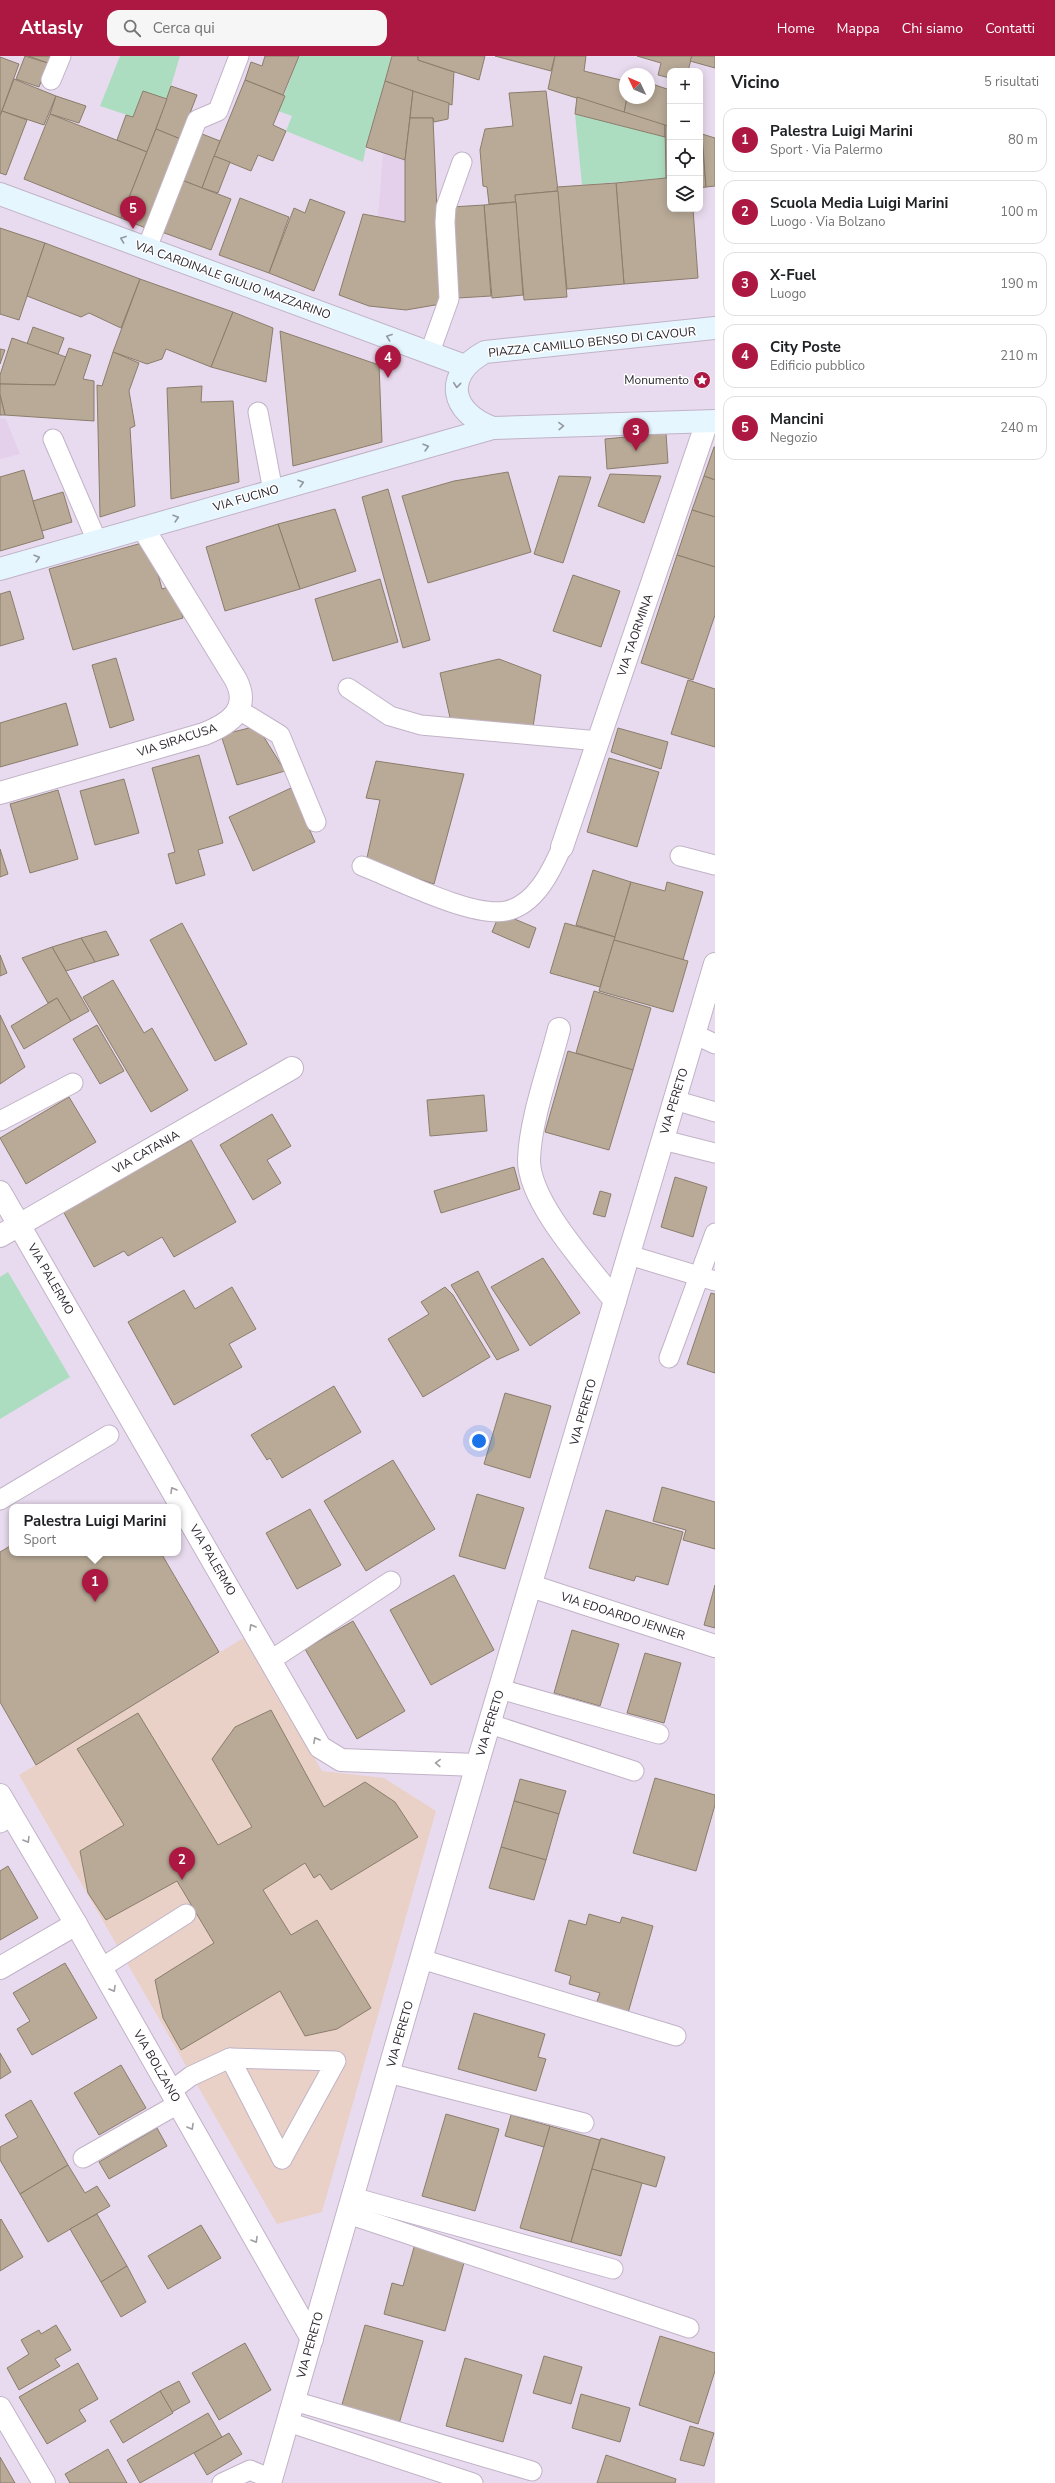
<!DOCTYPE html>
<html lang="it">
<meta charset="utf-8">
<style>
:root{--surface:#fff;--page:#f6f6f6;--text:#202124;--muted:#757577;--line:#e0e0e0;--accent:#ac1841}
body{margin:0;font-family:"Nunito Sans",sans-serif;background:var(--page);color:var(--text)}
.controls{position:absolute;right:12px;top:12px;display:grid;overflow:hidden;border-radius:8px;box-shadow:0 2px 10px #0003}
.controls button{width:36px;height:36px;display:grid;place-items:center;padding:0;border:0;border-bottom:1px solid var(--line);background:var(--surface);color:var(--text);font:20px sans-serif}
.compass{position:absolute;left:619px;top:12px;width:36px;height:36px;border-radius:50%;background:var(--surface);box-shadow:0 2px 10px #0003;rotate:314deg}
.you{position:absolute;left:479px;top:1385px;width:14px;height:14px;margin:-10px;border:3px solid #fff;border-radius:50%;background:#1a73e8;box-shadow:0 0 0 6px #1a73e833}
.badge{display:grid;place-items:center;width:26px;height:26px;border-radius:50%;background:var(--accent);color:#fff;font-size:13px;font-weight:700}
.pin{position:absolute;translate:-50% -33px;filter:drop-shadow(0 1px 2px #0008)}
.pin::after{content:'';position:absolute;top:21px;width:14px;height:12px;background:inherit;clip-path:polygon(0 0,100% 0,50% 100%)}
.popup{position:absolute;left:9px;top:1448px;width:172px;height:52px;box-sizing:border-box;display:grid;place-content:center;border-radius:8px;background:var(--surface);filter:drop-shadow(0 1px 3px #0005);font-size:13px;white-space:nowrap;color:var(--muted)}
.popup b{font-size:15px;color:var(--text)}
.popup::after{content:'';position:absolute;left:50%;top:100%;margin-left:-8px;border:8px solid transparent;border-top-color:var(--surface)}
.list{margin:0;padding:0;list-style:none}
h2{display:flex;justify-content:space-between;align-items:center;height:52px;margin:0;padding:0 16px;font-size:17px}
h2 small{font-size:13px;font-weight:400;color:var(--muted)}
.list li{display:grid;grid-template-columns:26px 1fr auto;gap:12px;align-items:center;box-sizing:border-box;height:64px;margin:0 8px 8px;padding:0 8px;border:1px solid var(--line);border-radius:12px}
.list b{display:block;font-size:15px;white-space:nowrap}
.list p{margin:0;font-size:13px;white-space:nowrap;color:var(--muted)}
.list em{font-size:13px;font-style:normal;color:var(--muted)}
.icon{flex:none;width:22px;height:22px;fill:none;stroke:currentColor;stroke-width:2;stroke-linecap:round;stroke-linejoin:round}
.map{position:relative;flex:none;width:715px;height:2427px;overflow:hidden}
header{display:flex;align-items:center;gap:24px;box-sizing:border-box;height:56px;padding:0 20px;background:var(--accent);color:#fff}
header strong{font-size:19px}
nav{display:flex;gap:22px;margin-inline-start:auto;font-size:14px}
.search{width:280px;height:36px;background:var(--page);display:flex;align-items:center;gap:10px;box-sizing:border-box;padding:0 14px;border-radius:12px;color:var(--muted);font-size:15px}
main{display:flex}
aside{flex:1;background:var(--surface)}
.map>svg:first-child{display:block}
</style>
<header>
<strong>Atlasly</strong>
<div class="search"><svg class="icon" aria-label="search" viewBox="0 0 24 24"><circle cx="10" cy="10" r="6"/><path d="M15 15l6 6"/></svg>Cerca qui</div>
<nav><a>Home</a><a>Mappa</a><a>Chi siamo</a><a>Contatti</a></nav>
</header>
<main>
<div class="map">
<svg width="715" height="2427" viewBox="0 0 715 2427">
<rect width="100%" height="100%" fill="#e9dbef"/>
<!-- built -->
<g fill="#e4d0eb">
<path d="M383,97L405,104V166L378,161Z"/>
<path d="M0,362L6,363L20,398L0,403Z"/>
</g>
<!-- education -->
<path fill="#e9d1c7" d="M245,1581L322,1715L384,1722L436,1755L322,2156L277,2168L19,1719Z"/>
<!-- green -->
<g fill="#adddc0">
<path d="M120,0H180L167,43L143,36L133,61L100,50Z"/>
<path d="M299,0H392L366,91L363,106L286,75L292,60L278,55Z"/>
<path d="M575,58L665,81L666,122L582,129Z"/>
<path d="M8,1216L70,1321L0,1363V1221Z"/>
</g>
<!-- building -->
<g fill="#b8aa97" stroke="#8b7d6b">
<path d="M25,0L48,7L39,31L16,23Z"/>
<path d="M28,0H53L48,7Z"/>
<path d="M265,0H299L283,39L245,24L251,6L262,10Z"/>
<path d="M392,0H418V4L454,16L452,49L385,25Z"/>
<path d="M418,0H485L479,24L418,4Z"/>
<path d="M495,0H555L551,15Z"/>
<path d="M555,0H586L584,15L625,25L627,42L624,57L548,33Z"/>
<path d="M637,0H692L688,15H670V22L658,19L661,7Z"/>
<path d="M692,0H715V12L690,5Z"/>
<path d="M0,1L19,8L0,60Z"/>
<path d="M14,23L56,40L44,69L2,55Z"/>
<path d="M245,24L285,40L273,69L286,75L273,105L258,99L251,115L214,100Z"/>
<path d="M385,25L413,35L405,104L366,91Z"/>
<path d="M649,27L670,34L669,71L624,57L627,42H649Z"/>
<path d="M171,30L197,39L180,83L156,73Z"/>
<path d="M143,35L167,43L147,96L117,84L126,59L133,61Z"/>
<path d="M413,35L449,47L448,63L434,66L433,62H410Z"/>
<path d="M546,35L558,135L515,139L516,146L489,148L487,131L483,130L480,94L485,73L513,70L509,37Z"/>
<path d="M56,40L86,50L79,67L50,58Z"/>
<path d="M577,41L665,69V81L575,58Z"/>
<path d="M2,55L27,64L6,119L0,117V60Z"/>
<path d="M50,58L147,96L121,162L24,123Z"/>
<path d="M410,62H433L441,248L406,254L369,250L339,239L363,158L405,166V104Z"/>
<path d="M665,69L670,71V122H666Z"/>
<path d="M156,73L183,84L148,173L121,162Z"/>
<path d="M197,76L220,85L202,132L179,123Z"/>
<path d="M700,78H702L706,131L700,132Z"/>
<path d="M702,78L715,82V130L706,131Z"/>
<path d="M214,100L230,106L218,137L202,132Z"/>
<path d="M666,122H670V153H693L698,222L624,228L616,127Z"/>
<path d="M179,123L231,143L211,194L159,175Z"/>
<path d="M616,127L624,228L567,233L557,131Z"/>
<path d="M558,135L567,241L524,244L515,139Z"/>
<path d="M240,142L289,161L269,217L219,199Z"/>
<path d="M310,143L345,156L314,235L269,217L294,152L305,157Z"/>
<path d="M516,146L523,239L492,242L484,149Z"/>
<path d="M484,149L491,240L458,242L451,151Z"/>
<path d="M0,172L45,187L19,264L0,258Z"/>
<path d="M45,187L140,223L121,272L89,257L81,261L27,240Z"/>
<path d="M140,223L233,256L211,311L166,293L162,303L147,308L113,296Z"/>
<path d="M233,256L273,272L266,326L211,311Z"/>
<path d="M33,271L64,282L58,298L27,288Z"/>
<path d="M280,275L379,309L382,386L293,410Z"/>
<path d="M12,282L66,301L55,329L0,328V319Z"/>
<path d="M69,292L91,299L83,323L94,325V365L5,359L0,339V328L55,329Z"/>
<path d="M0,293L5,294L0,308Z"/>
<path d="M113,296L139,307L129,335L135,370L130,372L135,450L100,461L97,329L102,330Z"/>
<path d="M202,330L201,346L233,345L239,426L171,443L167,332Z"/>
<path d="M0,339L5,359H0Z"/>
<path d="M666,377L668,407L607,413L605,383Z"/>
<path d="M714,391H715V424L704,420Z"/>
<path d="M24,414L44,482L0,495V421Z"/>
<path d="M508,416L531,496L428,527L402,440L454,425Z"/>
<path d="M610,418L661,420L644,467L598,450Z"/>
<path d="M559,420L591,421L563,507L534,498Z"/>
<path d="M704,420L715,424V461L692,454Z"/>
<path d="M388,433L430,584L403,592L362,441Z"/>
<path d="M63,436L72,466L42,475L33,445Z"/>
<path d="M335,453L356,515L300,533L278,468Z"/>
<path d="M692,454L715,461V511L677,499Z"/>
<path d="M278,468L300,533L225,555L206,491Z"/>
<path d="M149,485L162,533L174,529L183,562L73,594L49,513Z"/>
<path d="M677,499L715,511V559L693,624L641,607Z"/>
<path d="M573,519L620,535L601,591L553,575Z"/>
<path d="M380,523L398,586L333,605L315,543Z"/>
<path d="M10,535L24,583L0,590V538Z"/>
<path d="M116,602L134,664L110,672L92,609Z"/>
<path d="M499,603L541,619L533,671L451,666L440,617Z"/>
<path d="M688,624L715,633V691L671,678Z"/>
<path d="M66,647L78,689L0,711V667Z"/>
<path d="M257,670L285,715L237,729L221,679Z"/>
<path d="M618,672L668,686L661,713L611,696Z"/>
<path d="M199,699L223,787L198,794L205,819L176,828L168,798L175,796L152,712Z"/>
<path d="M609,702L659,716L637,791L587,776Z"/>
<path d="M376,705L464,718L434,828L366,806L380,744L366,742Z"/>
<path d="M124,723L139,777L95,789L80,735Z"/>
<path d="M291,732L315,786L253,815L229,761Z"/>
<path d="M58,734L78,803L30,817L10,748Z"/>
<path d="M0,793L8,818L0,821Z"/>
<path d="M593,814L631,826L615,881L576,869Z"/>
<path d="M631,826L665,835L667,826L703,836L683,904L614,884Z"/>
<path d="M500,857L536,872L529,892L492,876Z"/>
<path d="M182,867L247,988L215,1005L150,884Z"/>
<path d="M565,867L615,881L600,931L550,917Z"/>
<path d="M106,875L119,899L95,906L81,882Z"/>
<path d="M81,882L95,906L66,915L52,891Z"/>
<path d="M614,884L688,905L673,956L599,935Z"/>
<path d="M52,891L89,955L71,965L57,942L48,947L22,902Z"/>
<path d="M0,899L7,917L0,920Z"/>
<path d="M113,924L144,977L152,972L188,1034L151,1056L83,941Z"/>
<path d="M594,935L651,952L633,1014L576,997Z"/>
<path d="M57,942L71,965L24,993L11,970Z"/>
<path d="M0,959L25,1011L0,1028Z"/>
<path d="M97,969L124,1015L100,1028L73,983Z"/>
<path d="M568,995L633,1014L609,1094L545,1076Z"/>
<path d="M484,1039L487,1075L430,1080L427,1044Z"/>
<path d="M69,1041L96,1086L26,1128L0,1082Z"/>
<path d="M272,1058L291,1090L267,1104L281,1127L253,1144L220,1089Z"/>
<path d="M191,1084L236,1166L174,1201L162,1181L128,1200L124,1195L94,1211L63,1155Z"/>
<path d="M514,1111L520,1133L441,1157L434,1135Z"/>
<path d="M675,1121L707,1131L693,1181L661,1171Z"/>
<path d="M600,1135L611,1138L605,1161L593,1158Z"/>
<path d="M543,1202L580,1257L530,1290L491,1231Z"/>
<path d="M478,1215L519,1294L497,1304L451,1229Z"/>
<path d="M232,1231L256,1273L229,1288L242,1311L174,1349L128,1266L184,1234L195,1253Z"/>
<path d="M445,1231L453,1239L490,1301L423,1341L388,1283L429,1258L421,1246Z"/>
<path d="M711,1237L715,1238V1317L687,1308Z"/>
<path d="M334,1330L361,1376L282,1422L270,1402L267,1404L251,1379Z"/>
<path d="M505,1337L551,1350L530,1422L484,1408Z"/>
<path d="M393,1404L435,1473L366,1515L324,1445Z"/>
<path d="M662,1431L715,1446V1493L683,1484L686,1474L653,1465Z"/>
<path d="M477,1438L524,1452L505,1513L459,1500Z"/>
<path d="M310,1453L341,1509L297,1533L266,1477Z"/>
<path d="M606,1454L683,1476L668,1529L636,1520L634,1525L589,1512Z"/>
<path d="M12,1489V1497H161L219,1596L36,1709L0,1646V1496Z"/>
<path d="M454,1519L494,1594L431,1629L390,1554Z"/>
<path d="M715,1529V1572L704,1569Z"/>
<path d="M353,1565L405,1655L357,1683L305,1593Z"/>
<path d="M572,1574L619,1588L600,1650L554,1637Z"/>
<path d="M645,1597L681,1607L664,1667L627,1657Z"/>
<path d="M271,1654L324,1751L365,1726L395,1746L418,1781L331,1834L320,1818L314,1822L305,1807L263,1834L291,1879L317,1864L371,1952L337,1973L305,1980L280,1935L181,1994L163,1962L155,1924L214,1887L177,1825L106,1864L88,1837L80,1795L124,1769L77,1693L138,1657L218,1789L252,1771L212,1703L235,1671Z"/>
<path d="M655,1722L715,1739V1749L696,1815L633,1797Z"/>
<path d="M520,1723L566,1735L559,1758L514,1745Z"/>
<path d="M514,1745L559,1758L546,1804L501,1791Z"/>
<path d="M501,1791L546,1804L534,1844L489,1832Z"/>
<path d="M8,1810L38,1862L0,1884V1815Z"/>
<path d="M589,1858L620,1867L622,1861L653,1870L628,1957L596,1948L600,1937L569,1928L571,1920L555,1915L569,1864L586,1869Z"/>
<path d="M65,1907L97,1962L32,1999L17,1973L30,1965L13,1937Z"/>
<path d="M474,1957L545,1978L538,2001L546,2003L536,2035L458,2013Z"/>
<path d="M0,1997L11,2016L0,2023Z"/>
<path d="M121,2009L146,2052L99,2079L74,2037Z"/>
<path d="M31,2044L68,2109L20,2138L0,2104V2091L18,2081L5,2059Z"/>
<path d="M446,2058L499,2073L475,2155L422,2140Z"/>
<path d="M511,2059L550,2070L544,2091L505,2080Z"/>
<path d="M550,2070L600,2084L571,2186L520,2172Z"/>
<path d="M157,2072L167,2090L109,2123L99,2106Z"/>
<path d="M601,2082L665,2101L656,2131L592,2113Z"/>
<path d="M68,2109L85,2137L97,2130L110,2150L48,2186L20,2138Z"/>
<path d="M592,2113L642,2127L621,2200L571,2186Z"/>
<path d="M97,2158L127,2210L101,2226L70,2173Z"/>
<path d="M1,2163L23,2201L0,2215V2164Z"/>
<path d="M201,2169L221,2202L168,2233L148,2200Z"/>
<path d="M415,2188L465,2203L445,2275L384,2258L392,2227L403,2230Z"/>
<path d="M127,2210L146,2246L121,2261L101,2226Z"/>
<path d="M56,2269L71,2294L55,2303L60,2310L19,2334L7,2312L29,2298L21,2284L39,2274L41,2278Z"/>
<path d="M365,2269L423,2285L399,2368L341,2352Z"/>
<path d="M660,2280L715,2297V2315L698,2368L639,2349Z"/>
<path d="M245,2287L271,2334L219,2364L192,2317Z"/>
<path d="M544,2300L582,2311L571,2348L533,2337Z"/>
<path d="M465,2302L522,2319L503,2386L446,2370Z"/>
<path d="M78,2307L98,2343L79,2354L86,2365L47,2388L19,2341Z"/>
<path d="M179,2325L190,2346L172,2356L160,2335Z"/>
<path d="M160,2335L173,2357L123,2387L110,2365Z"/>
<path d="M581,2338L630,2352L620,2386L572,2372Z"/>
<path d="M208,2357L222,2381L140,2427L127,2404Z"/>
<path d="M690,2370L714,2377L704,2410L680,2404Z"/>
<path d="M229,2377L242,2398L207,2419L194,2397Z"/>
<path d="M108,2393L127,2427H70L65,2418Z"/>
<path d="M606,2399L676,2423L675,2427H597Z"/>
<path d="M0,2401L15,2427H0Z"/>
</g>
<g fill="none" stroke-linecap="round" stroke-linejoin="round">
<!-- lane casing -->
<g stroke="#c1b3c7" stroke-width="21">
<g id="lane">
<path d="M51,24L61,0"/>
<path d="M147,192L197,64L218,55L239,0"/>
<path d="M430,296L449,243L445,166L446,151L462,106"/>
<path d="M258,356L273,435"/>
<path d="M53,383L97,485"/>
<path d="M348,632L390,660L421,669L599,685"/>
<path d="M239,654L280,679L316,766"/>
<path d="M680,800L715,809"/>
<path d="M362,810C396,823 472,862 506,855C535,849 551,816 562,791"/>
<path d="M694,978L715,988"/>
<path d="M674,1044L715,1056"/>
<path d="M0,1065L73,1027"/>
<path d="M663,1084L715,1097"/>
<path d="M629,1199L715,1225"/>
<path d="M669,1302L715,1177"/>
<path d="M0,1444L109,1379"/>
<path d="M271,1604L391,1525"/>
<path d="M500,1633L659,1678"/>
<path d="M490,1668L634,1715"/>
<path d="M0,1767L12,1760"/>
<path d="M421,1903L676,1980"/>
<path d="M101,1912L186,1858"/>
<path d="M230,2002L336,2005L282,2103"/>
<path d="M388,2017L584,2067"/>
<path d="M171,2035L191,2020L230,2002L282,2103"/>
<path d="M83,2102L178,2048"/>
<path d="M352,2141L613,2213"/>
<path d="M348,2158L689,2272"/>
<path d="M294,2345L532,2415"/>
<path d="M288,2366L473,2427"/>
<path d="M222,2427L250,2414L271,2423"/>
</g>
</g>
<!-- street casing -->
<g stroke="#c1b3c7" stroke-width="24">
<g id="street">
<path d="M0,737L204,678C229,668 251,654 236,624L143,472"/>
<path d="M562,791L707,366"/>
<path d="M559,973C549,1013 530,1064 529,1104C529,1147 589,1211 615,1245"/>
<path d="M0,1136L320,1691L341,1704L477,1709"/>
<path d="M0,1180L292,1012"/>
<path d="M531,1530L715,1590"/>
<path d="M0,1739L76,1868L312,2283"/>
<path d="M0,1912L76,1868"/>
<path d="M0,2352L44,2427"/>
<path d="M270,2427L477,1709L715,908"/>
</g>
</g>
<!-- secondary casing -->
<g stroke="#c1b3c7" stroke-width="24">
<g id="secondary">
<path d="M0,138L465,310"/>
<path d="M715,272L485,296C442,319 451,357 493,372L715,365"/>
<path d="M0,513L493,372"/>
</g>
</g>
<!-- lane -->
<use href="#lane" stroke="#fff" stroke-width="19"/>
<!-- street -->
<use href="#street" stroke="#fff" stroke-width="22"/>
<!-- secondary -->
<use href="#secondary" stroke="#e6f6fe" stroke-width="22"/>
</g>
<!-- one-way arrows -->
<defs><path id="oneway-chevron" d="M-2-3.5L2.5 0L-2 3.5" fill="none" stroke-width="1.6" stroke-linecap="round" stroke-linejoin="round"/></defs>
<g stroke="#9298a0">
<use href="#oneway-chevron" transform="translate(123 183) rotate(-160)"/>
<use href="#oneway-chevron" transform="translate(389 281) rotate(-160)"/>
<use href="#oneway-chevron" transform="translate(457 329) rotate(96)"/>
<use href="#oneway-chevron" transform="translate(561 370) rotate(-2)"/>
<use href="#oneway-chevron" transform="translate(426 391) rotate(-16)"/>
<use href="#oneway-chevron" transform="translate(301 427) rotate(-16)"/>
<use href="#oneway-chevron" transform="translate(176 462) rotate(-16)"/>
<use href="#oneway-chevron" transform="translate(37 502) rotate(-16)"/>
</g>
<g stroke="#a09da0">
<use href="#oneway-chevron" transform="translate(173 1434) rotate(-120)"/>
<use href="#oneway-chevron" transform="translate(252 1571) rotate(-120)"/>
<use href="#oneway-chevron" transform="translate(316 1684) rotate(-119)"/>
<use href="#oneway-chevron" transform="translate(438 1707) rotate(-178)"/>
<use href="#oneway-chevron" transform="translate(27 1784) rotate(59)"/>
<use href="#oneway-chevron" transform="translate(113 1933) rotate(60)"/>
<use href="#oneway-chevron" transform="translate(191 2071) rotate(60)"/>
<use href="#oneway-chevron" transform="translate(255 2184) rotate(60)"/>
</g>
<!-- icons -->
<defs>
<g id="sight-disc" transform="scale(0.9)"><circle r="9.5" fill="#ac1841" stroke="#fff"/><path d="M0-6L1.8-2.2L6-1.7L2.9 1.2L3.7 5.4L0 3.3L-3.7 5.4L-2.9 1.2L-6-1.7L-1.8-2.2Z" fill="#fff"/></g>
</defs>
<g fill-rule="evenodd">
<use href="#sight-disc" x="702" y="324"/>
</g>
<g text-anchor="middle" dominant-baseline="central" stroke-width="3" stroke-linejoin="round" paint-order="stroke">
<!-- street labels -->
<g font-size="12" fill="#2b262d" stroke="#fff">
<text transform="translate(233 224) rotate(20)">VIA CARDINALE GIULIO MAZZARINO</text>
<text transform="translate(592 286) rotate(-6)">PIAZZA CAMILLO BENSO DI CAVOUR</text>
<text transform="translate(246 442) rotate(-16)">VIA FUCINO</text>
<text transform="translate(635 579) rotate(-71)">VIA TAORMINA</text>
<text transform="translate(177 684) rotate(-18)">VIA SIRACUSA</text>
<text transform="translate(674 1045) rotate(-73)">VIA PERETO</text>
<text transform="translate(146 1096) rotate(-30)">VIA CATANIA</text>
<text transform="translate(51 1223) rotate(60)">VIA PALERMO</text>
<text transform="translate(583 1356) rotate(-74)">VIA PERETO</text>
<text transform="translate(213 1504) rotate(60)">VIA PALERMO</text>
<text transform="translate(623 1560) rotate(18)">VIA EDOARDO JENNER</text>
<text transform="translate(490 1667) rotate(-73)">VIA PERETO</text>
<text transform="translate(400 1978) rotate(-74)">VIA PERETO</text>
<text transform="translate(157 2010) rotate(60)">VIA BOLZANO</text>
<text transform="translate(310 2289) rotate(-74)">VIA PERETO</text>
</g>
<!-- poi labels -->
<g font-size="12" fill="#2b262d" stroke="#fff" text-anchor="end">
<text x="689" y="324">Monumento</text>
</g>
</g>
</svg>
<div class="controls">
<button>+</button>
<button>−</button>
<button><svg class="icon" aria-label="locate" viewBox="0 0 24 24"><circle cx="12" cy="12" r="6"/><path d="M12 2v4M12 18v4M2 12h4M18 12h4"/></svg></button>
<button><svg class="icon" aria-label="layers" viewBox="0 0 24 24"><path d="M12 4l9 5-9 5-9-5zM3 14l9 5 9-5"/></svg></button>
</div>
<svg class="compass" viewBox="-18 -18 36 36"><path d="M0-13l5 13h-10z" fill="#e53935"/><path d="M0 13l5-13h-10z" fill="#757577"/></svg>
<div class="you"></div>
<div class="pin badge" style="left:95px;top:1546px">1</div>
<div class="popup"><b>Palestra Luigi Marini</b>Sport</div>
<div class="pin badge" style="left:182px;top:1824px">2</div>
<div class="pin badge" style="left:636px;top:395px">3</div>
<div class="pin badge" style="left:388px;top:322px">4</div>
<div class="pin badge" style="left:133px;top:173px">5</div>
</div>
<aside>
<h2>Vicino<small>5 risultati</small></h2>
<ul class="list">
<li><span class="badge">1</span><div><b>Palestra Luigi Marini</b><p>Sport · Via Palermo</p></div><em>80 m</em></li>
<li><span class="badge">2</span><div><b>Scuola Media Luigi Marini</b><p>Luogo · Via Bolzano</p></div><em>100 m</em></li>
<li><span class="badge">3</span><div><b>X-Fuel</b><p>Luogo</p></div><em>190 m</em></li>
<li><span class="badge">4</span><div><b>City Poste</b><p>Edificio pubblico</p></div><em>210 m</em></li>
<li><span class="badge">5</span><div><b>Mancini</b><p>Negozio</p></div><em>240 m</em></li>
</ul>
</aside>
</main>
